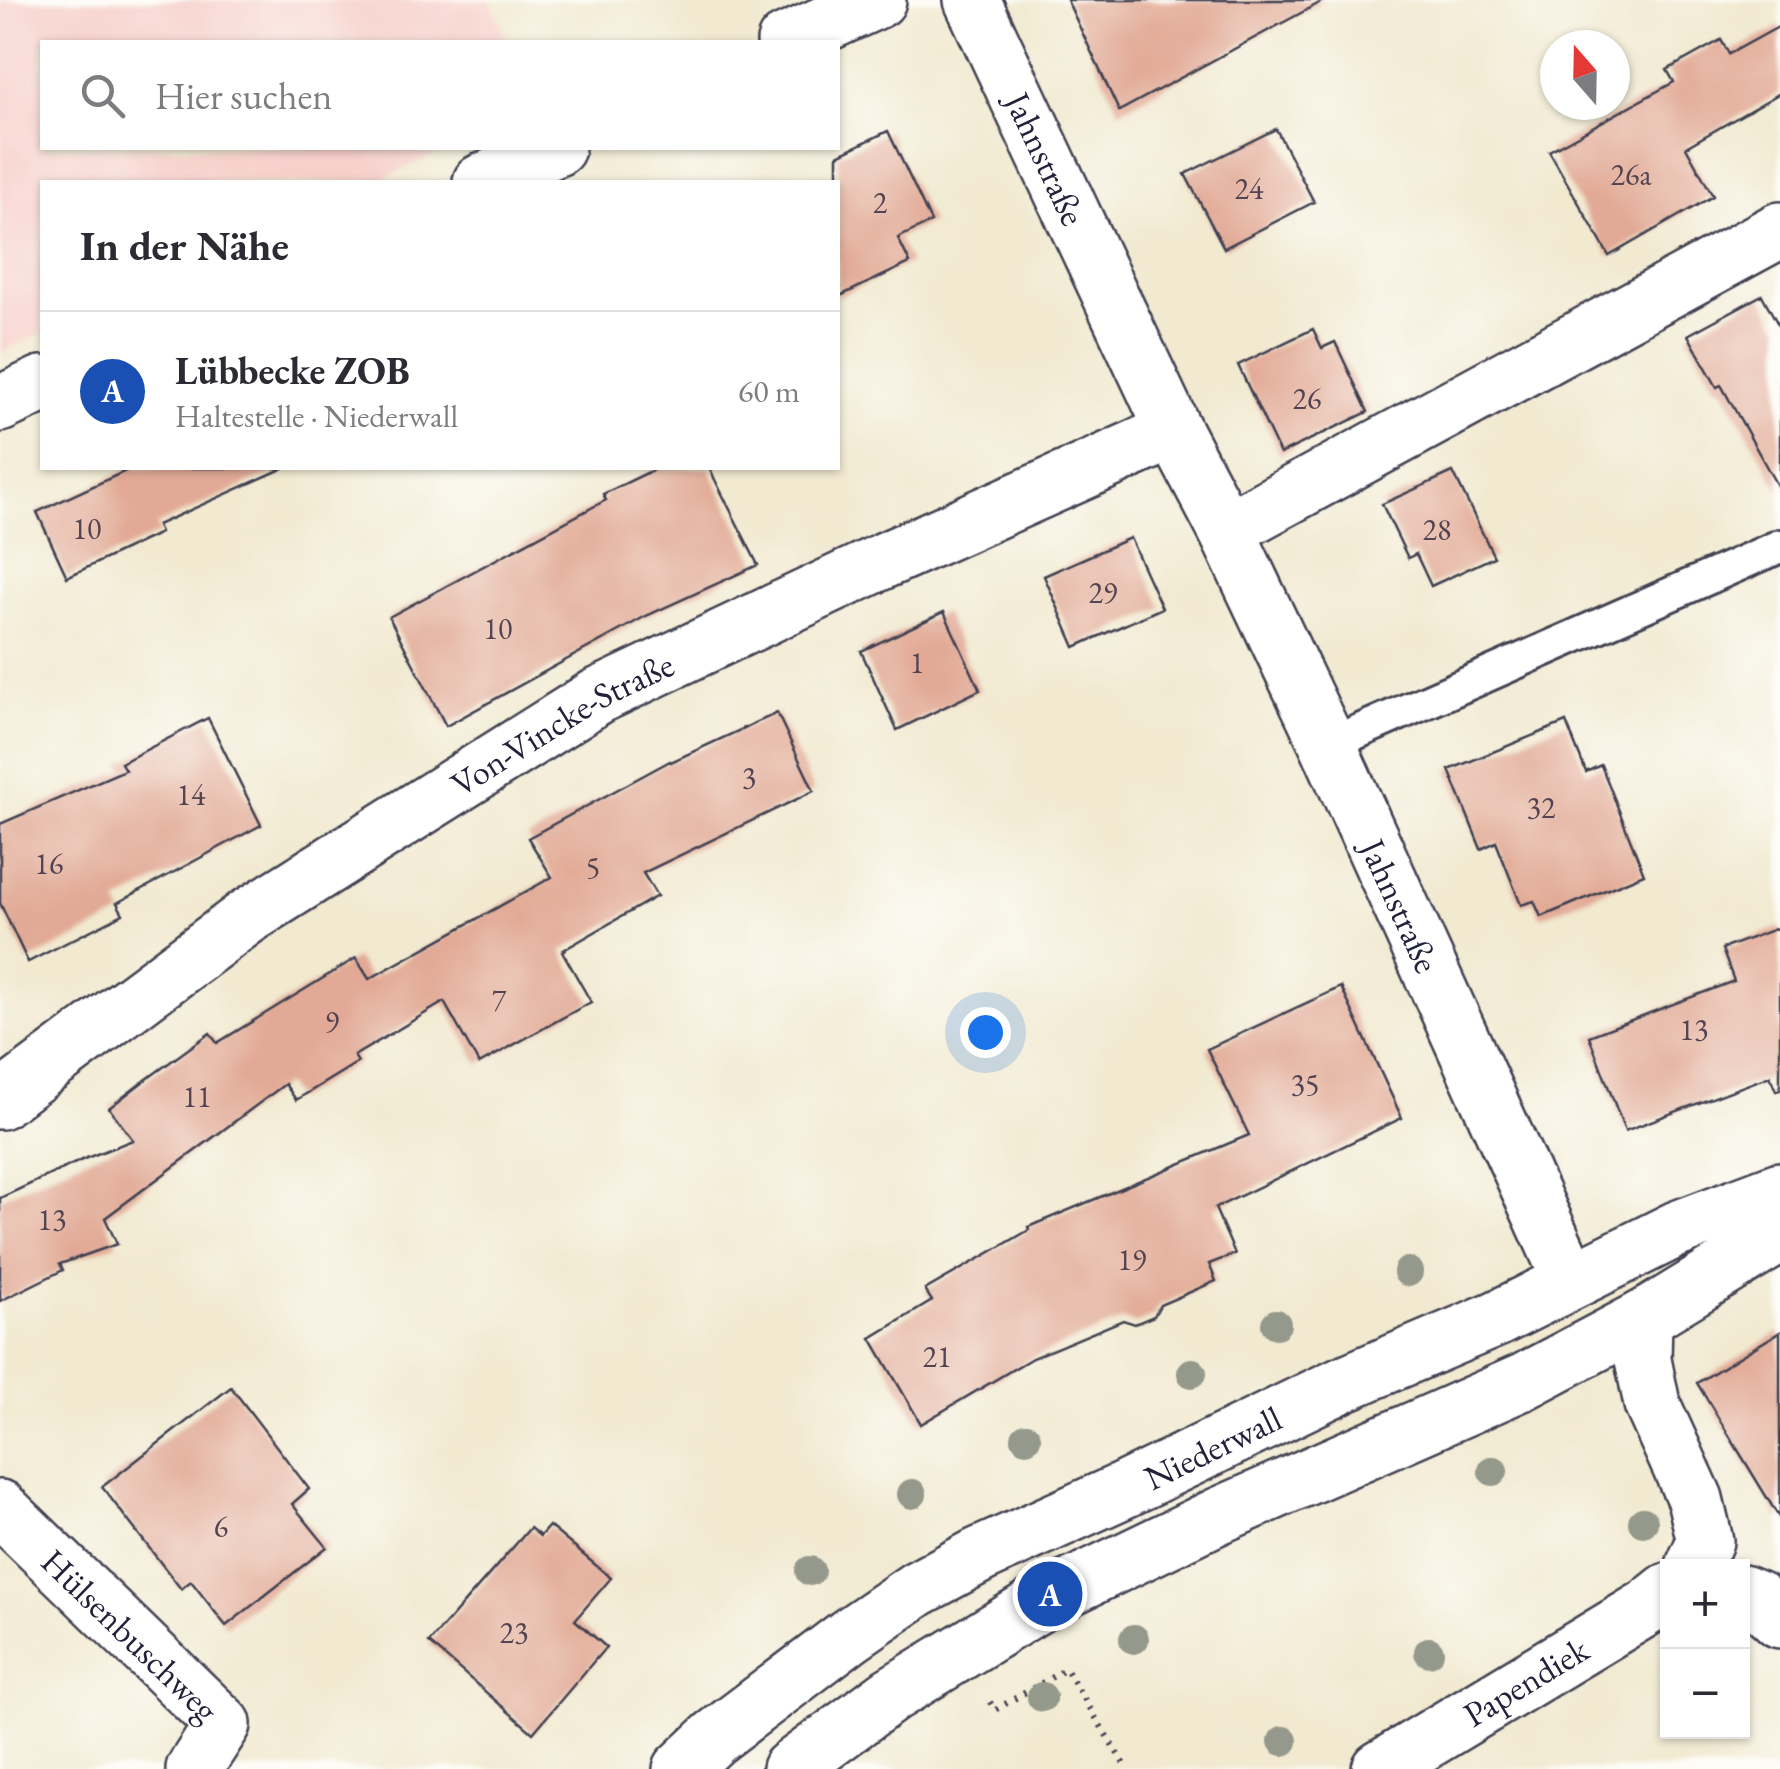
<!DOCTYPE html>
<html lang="de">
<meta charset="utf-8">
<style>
:root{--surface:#fff;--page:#f2f2f3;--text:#2b2b33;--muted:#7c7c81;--line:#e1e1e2;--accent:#1a73e8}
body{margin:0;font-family:"EB Garamond",serif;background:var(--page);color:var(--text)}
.controls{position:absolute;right:30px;bottom:30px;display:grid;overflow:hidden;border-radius:0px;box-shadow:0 2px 8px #0004}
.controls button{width:90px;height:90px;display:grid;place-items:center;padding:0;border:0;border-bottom:2px solid var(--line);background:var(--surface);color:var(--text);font:50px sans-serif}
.compass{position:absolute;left:1540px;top:30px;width:90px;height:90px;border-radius:50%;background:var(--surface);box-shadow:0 2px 8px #0004;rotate:340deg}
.you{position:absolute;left:985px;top:1032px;width:35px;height:35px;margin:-25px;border:8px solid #fff;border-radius:50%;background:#1a73e8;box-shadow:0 0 0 15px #1a73e833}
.badge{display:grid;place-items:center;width:65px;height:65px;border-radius:50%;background:var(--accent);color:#fff;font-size:32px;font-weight:700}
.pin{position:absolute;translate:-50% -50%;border:5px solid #fff;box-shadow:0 2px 10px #0006}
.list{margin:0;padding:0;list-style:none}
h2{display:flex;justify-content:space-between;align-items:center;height:130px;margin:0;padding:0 40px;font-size:42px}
h2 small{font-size:32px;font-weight:400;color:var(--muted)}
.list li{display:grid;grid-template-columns:65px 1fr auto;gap:30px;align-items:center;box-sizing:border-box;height:160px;padding:0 40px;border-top:2px solid var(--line)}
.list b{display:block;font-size:38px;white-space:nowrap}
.list p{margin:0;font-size:32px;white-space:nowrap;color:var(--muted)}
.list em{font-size:32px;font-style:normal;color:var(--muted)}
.icon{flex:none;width:55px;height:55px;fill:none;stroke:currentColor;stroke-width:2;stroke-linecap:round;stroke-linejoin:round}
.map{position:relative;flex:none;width:1780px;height:1769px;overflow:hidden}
.search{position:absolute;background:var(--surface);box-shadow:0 2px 8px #0004;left:40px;top:40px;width:800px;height:110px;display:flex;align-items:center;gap:25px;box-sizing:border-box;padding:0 35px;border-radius:0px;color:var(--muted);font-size:38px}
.panel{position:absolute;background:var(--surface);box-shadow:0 2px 8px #0004;left:40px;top:180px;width:800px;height:290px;border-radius:0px}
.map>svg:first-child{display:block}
</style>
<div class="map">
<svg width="1780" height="1769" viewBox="0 0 1780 1769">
<rect width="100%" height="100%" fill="#fdfcf7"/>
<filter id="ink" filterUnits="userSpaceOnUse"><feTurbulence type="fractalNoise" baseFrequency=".01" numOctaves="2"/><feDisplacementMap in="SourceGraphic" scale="20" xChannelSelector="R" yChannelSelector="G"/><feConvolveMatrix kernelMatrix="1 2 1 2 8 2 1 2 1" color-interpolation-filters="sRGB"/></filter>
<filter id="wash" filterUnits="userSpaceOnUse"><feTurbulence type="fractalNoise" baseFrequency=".0048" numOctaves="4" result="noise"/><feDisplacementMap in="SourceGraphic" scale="40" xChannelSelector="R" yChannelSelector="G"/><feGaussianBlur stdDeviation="2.25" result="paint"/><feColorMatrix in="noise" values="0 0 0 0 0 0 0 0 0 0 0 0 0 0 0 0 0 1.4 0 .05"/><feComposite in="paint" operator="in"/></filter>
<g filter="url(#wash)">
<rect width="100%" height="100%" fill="#f1e9d0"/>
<!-- built -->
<path fill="#f7d0cb" d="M0,0H490L509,42H42V148H450L374,182H42V333L0,353Z"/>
<g id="blocks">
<!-- building -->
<g fill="#e2aa96">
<path d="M1067,0H1325L1119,111Z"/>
<path d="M1780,26V93L1686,147L1713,196L1609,256L1549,151L1674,82L1667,70L1721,40L1729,54Z"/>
<path d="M1276,129L1314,202L1224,248L1185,174Z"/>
<path d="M888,131L931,222L898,238L910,263L838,297V155Z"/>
<path d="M1762,295L1780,328V491L1721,385L1717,387L1688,335Z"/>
<path d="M1313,329L1322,348L1335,342L1368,412L1280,454L1238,365Z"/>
<path d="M132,468H284L157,525L160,533L67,577L37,512Z"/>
<path d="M657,468H709L758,565L646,616L446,726L389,617L606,500L603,494Z"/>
<path d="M1453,472L1494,557L1431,586L1416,554L1408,558L1382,504Z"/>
<path d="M1130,538L1162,608L1075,647L1044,576Z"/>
<path d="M944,612L980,690L897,730L861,651Z"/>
<path d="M777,713L814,791L643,873L657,896L562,951L591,1002L479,1064L444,1002L354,1056L358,1062L296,1100L285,1084L105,1218L117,1244L60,1264L63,1270L0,1301V1198L84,1159L133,1140L109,1108L140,1084L210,1033L217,1043L356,958L369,979L552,877L528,838L670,761L671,762Z"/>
<path d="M208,718L261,825L117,903L123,914L28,962L0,903V824L125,770L121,763Z"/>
<path d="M1566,722L1586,772L1601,765L1644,874L1541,917L1534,901L1521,905L1496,842L1481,849L1449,770Z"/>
<path d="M1780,927V1090L1776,1091L1770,1076L1625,1131L1589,1036L1734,981L1722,949Z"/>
<path d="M1341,987L1402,1118L1215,1208L1235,1254L1209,1264L1216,1281L1160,1305L1154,1316L1135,1324L1123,1320L1032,1358L921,1424L871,1338L932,1301L925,1290L1029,1230L1028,1227L1249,1135L1207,1049Z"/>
<path d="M1780,1332V1519L1697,1383Z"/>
<path d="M231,1387L309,1489L292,1504L327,1547L226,1626L191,1581L181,1589L102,1487Z"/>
<path d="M549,1526L611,1578L575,1620L606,1647L533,1733L429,1643L530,1528L540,1536Z"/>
</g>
</g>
</g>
<g filter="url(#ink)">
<use href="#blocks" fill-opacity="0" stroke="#414051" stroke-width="2.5"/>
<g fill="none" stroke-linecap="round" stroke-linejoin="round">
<!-- lane casing -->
<g stroke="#414051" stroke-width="38">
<path id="lane" d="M1328,745L1780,546"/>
</g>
<!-- street casing -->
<g stroke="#414051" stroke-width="60">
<g id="street">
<path id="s1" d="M972,0L1174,431L1226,530L1328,745L1571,1281"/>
<path d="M785,42L878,0"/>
<path d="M481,182L557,148"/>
<path d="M0,404L42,384"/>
<path d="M1226,530L1780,230"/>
<path id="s2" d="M0,1101L247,917L598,696L885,560L1174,431"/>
<path d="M1644,1318L1643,1360L1652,1404L1695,1499L1705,1541L1694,1566"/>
<path id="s3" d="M0,1508L223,1724L194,1769"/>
<path d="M1742,1593L1757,1599L1780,1620"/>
<path id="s4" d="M681,1769L714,1738L850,1635L917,1589L980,1555L1124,1490L1343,1384L1496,1319L1677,1229L1780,1190"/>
<path d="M790,1769L892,1694L1054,1595L1218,1516L1523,1382L1644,1318L1780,1235"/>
<path id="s5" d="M1380,1769L1648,1607L1668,1591"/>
</g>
</g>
<!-- path -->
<path stroke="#414051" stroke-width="6" stroke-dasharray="2.5 8" stroke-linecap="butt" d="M990,1702L995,1710L1066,1669L1127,1769"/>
<!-- lane -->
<use href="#lane" stroke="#fff" stroke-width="32"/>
<!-- street -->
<use href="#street" stroke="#fff" stroke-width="55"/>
</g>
<!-- trees -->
<g fill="#94998b">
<circle cx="1408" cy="1272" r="15"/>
<circle cx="1276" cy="1324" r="15"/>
<circle cx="1192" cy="1373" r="15"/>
<circle cx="1026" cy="1438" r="15"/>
<circle cx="1493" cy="1471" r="15"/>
<circle cx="912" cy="1494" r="15"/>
<circle cx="1643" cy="1522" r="15"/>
<circle cx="810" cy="1571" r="15"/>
<circle cx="1134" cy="1639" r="15"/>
<circle cx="1429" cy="1652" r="15"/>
<circle cx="1042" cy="1697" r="15"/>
<circle cx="1283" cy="1741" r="15"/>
</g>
</g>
<g text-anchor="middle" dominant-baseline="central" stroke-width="8" stroke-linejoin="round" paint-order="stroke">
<!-- number labels -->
<g font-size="30" fill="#524452">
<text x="1631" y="174">26a</text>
<text x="1249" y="188">24</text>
<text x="880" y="202">2</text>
<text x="1307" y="398">26</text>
<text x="87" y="528">10</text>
<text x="1437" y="529">28</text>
<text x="1103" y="592">29</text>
<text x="498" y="628">10</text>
<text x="917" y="662">1</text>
<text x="749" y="777">3</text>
<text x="191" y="794">14</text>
<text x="1541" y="807">32</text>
<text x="49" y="863">16</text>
<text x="593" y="867">5</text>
<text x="499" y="999">7</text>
<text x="332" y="1021">9</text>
<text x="1694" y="1029">13</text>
<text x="1305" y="1084">35</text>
<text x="197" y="1096">11</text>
<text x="52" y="1219">13</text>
<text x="1132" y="1259">19</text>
<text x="937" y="1356">21</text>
<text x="221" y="1526">6</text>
<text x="514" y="1632">23</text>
</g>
<!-- street labels -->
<g font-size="35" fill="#22223b" stroke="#fdfcf7">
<text stroke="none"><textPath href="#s1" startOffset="175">Jahnstraße</textPath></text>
<text stroke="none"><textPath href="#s2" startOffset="678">Von-Vincke-Straße</textPath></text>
<text stroke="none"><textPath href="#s1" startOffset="1002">Jahnstraße</textPath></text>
<text stroke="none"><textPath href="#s4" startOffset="625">Niederwall</textPath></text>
<text stroke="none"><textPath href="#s3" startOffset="182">Hülsenbuschweg</textPath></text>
<text stroke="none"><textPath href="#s5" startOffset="170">Papendiek</textPath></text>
</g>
</g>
</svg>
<div class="controls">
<button>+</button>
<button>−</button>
</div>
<svg class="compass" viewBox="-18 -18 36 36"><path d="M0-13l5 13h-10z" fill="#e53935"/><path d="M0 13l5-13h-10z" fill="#7c7c81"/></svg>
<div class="you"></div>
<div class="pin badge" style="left:1050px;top:1594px;background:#1a4fb4">A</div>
<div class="search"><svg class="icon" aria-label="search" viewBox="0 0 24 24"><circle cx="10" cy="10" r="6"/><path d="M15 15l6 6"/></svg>Hier suchen</div>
<section class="panel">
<h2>In der Nähe<small></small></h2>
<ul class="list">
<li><span class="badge" style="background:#1a4fb4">A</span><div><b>Lübbecke ZOB</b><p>Haltestelle · Niederwall</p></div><em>60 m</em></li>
</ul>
</section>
</div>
